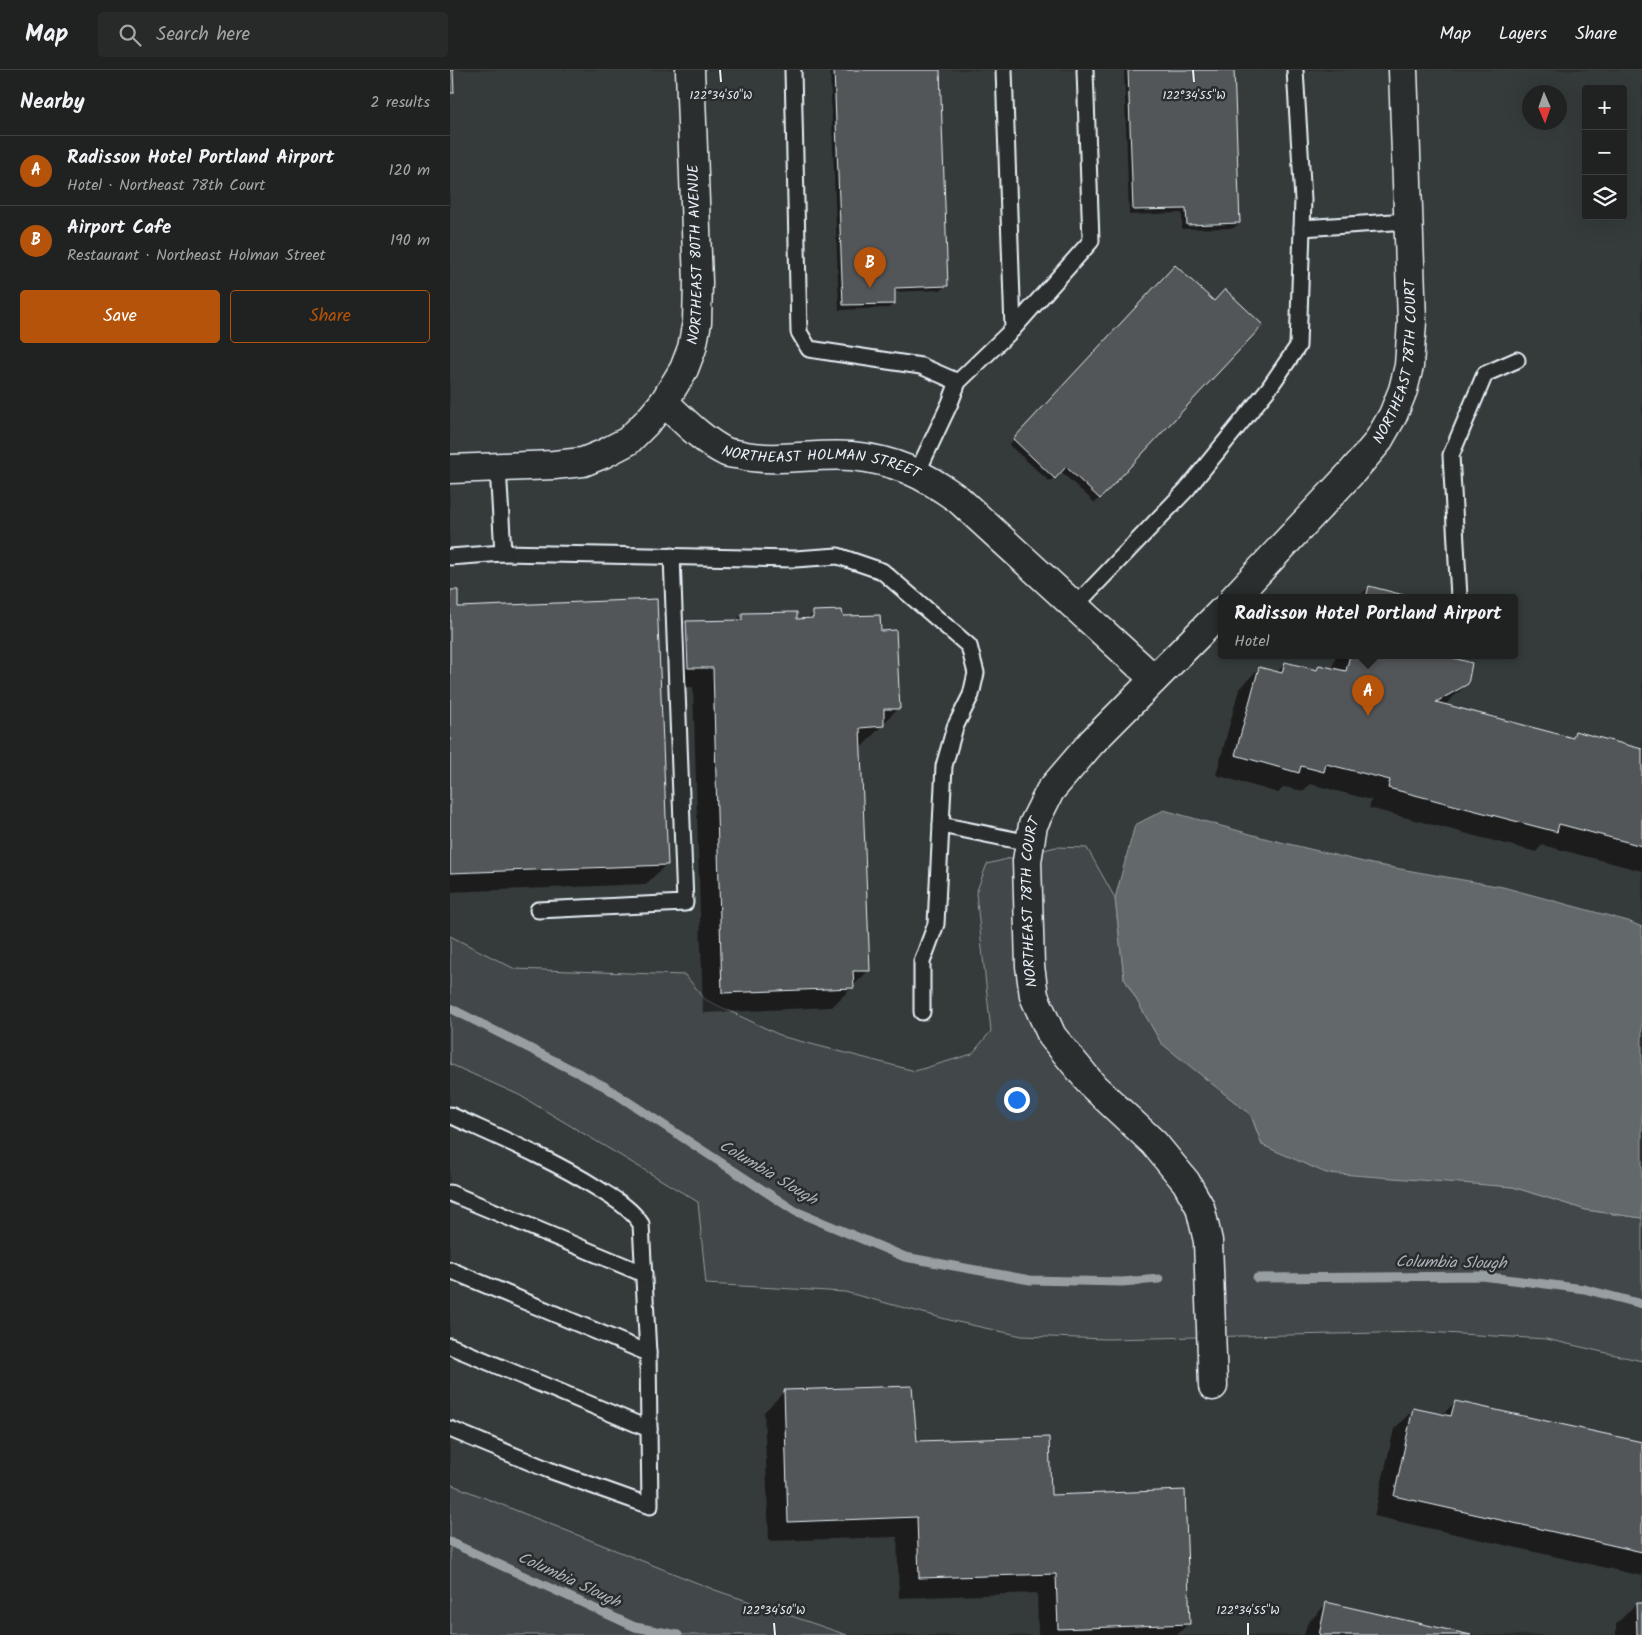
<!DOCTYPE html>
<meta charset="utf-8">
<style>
:root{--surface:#202222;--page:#282a2a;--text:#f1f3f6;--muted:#a2a4a5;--line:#3d3f40;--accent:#b45309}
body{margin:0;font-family:Kalam,sans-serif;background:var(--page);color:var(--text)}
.controls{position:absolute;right:15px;top:15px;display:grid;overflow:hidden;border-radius:5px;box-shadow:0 5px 20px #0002}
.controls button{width:45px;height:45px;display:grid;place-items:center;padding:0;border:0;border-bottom:1px solid var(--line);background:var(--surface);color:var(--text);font:25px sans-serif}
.compass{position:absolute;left:1072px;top:15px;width:45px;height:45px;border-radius:50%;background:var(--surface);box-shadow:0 5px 20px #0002;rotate:178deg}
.you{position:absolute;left:566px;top:1029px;width:18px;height:18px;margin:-12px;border:4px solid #fff;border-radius:50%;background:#1a73e8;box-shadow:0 0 0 8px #1a73e833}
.badge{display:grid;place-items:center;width:32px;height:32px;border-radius:50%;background:var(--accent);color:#fff;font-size:16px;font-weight:700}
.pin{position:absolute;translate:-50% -41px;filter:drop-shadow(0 1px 2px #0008)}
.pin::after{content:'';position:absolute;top:26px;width:18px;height:15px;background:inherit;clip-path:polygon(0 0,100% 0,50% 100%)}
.popup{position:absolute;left:768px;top:524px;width:300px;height:65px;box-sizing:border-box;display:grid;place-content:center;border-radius:5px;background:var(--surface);filter:drop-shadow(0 1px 4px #0005);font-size:16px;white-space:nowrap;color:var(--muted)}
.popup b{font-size:19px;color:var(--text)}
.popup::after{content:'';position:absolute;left:50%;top:100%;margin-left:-10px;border:10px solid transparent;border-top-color:var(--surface)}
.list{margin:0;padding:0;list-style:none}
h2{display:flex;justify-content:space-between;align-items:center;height:65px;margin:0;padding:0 20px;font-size:21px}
h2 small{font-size:16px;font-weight:400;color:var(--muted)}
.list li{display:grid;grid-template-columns:32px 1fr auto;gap:15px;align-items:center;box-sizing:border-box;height:70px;padding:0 20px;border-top:1px solid var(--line)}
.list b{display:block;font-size:19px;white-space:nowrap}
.list p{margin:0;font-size:16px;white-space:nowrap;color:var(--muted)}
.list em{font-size:16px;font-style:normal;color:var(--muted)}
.actions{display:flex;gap:10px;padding:15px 20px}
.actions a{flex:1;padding:11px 0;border:1px solid var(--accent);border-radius:5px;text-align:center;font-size:18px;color:var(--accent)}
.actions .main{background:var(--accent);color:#fff}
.icon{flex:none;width:28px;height:28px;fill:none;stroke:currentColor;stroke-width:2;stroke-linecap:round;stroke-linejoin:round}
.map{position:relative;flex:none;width:1192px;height:1565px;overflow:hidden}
header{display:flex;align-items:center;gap:30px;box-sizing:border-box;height:70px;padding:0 25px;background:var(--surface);border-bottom:1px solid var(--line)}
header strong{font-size:24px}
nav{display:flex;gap:28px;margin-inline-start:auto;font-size:18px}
.search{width:350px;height:45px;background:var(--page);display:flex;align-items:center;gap:12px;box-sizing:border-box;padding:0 18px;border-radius:5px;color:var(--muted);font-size:19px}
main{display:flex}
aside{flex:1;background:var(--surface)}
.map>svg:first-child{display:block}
</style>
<header>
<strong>Map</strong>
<div class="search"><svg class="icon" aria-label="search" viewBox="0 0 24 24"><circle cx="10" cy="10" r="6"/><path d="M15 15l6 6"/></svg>Search here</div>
<nav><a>Map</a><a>Layers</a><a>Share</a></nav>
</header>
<main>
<aside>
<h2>Nearby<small>2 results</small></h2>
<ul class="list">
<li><span class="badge">A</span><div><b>Radisson Hotel Portland Airport</b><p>Hotel · Northeast 78th Court</p></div><em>120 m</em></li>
<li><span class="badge">B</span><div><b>Airport Cafe</b><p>Restaurant · Northeast Holman Street</p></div><em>190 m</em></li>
</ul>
<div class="actions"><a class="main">Save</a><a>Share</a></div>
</aside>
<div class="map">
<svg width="1192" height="1565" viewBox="0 0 1192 1565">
<rect width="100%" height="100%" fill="#2a2d2e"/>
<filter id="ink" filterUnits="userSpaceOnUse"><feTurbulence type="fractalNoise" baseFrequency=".02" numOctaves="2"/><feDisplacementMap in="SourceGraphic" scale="10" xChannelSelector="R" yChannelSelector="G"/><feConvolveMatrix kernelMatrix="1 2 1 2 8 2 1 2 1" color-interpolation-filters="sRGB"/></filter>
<g filter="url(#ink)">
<!-- built -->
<g fill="#363a3b" fill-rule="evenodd">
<path d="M0,0H1192V857L1178,851L1053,817L922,794L818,769L714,740L685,755L665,828L637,778L526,823L541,961L522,984L465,1001L334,967L256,930L235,905L65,899L0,866ZM1136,19H1173V146H1136ZM1080,22H1110V52H1080ZM772,527H1064V585H772Z"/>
<path d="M0,994L69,1025L248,1132L257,1214L395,1222L503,1251L572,1266L656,1269L976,1262L1096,1269L1192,1291V1565H397L265,1520L0,1414Z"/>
</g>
<!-- green -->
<g fill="#424648" stroke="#959ca0">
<path d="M606,777L637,778L665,828L674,908L711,972L801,1045L812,1075L1000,1111L1063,1117L1136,1140L1192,1148V1291L1096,1269L976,1262L656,1269L572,1266L503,1251L395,1222L256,1214L248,1132L69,1025L0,994V866L65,899L235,905L256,930L334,967L465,1001L522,984L541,961L526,823L537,794Z"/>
<path d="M0,1414L265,1520L397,1565H0Z"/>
</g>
<!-- water -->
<path fill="#63686b" stroke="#989fa3" d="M714,740L818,769L922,794L1053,817L1178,851L1192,857V1148L1136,1140L1063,1117L876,1103L812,1075L801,1045L711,973L674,908L665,828L685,755Z"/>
<!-- shadow -->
<g fill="#0007">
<path d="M380,0H489L496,215L491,220L444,222V233L439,238L389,240Z"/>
<path d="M674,0H783L789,153L784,158L732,159V143L679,145Z"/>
<path d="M725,197L763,233L812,255L645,433L610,401L600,412L559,375Z"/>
<path d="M919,517L956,527H909Z"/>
<path d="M0,521L7,538L217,794L196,814L0,822Z"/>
<path d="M364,542L391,548L430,563L448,638L413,676H409L419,900L382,937L253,943L243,617L218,618L216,573L236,553L285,552L292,544L356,550Z"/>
<path d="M886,585H987L1021,594L1017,614L995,635L1120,669L1126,663L1192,680V801L1092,775L1086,782L919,738L921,730L860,714L853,721L834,717L828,723L766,705L789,619L809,598L826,603L835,594L865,601L869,596L882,599Z"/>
<path d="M334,1322L466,1372L738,1554L727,1565H588L587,1523L449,1528L447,1467L319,1471L314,1342Z"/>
<path d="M1005,1332L1192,1373V1506L924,1446L944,1359L964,1339L992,1345Z"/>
<path d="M877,1533L1016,1565H854L857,1554Z"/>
<path d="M1186,1534L1192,1565H1166V1554Z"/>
</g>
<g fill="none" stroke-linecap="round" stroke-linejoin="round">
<!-- stream -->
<g stroke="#989fa3" stroke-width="9">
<path d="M0,938L154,1016L345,1141L455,1187L580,1210L672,1212L709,1209"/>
<path d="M807,1208L1032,1206L1134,1219L1192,1234"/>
<path d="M0,1472L185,1557L228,1565"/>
</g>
</g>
<!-- building -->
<g fill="#535759" stroke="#e8f1f8">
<path d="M0,0H3L4,23H0Z"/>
<path d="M384,0H490L498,216L445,218V234L393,235Z"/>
<path d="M678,0H784L790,153L737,155L736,139L683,140Z"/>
<path d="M725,195L764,231L775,219L813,255L650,429L616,397L605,409L563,369Z"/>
<path d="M919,516L961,527H916Z"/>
<path d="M0,520H8V537L207,529L218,795L0,803Z"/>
<path d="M392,540L393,546L430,545L431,561L446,560L450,639H434V656L410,658L420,901H403L404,918L272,923L263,598H238L236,551L292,550V543L347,542V549L363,548V541Z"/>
<path d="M900,585H992L1022,593L1018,614L986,632L1123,668L1125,661L1192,679V776L1109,754L1107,762L938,718L940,710L876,694L874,702L851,696L849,703L785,685L809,597L832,603L835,592L867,600L869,595L896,601Z"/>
<path d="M462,1316L467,1371L599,1367L601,1425L735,1420L740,1554L608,1559L606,1504L469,1508L467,1447L338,1452L334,1320Z"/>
<path d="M1005,1331L1192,1372V1482L944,1426L963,1338L1001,1346Z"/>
<path d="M876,1532L1021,1565H869Z"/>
<path d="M1186,1533H1192V1565H1187Z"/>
</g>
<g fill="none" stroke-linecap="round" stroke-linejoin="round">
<!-- lane casing -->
<g stroke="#e8f1f8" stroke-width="19">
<g id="lane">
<path d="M343,0L349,262L359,279L471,296L508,312"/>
<path d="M852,158L958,151"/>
<path d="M563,259L641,171L635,0"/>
<path d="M467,403L500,333L508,312L563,259L554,0"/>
<path d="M53,483L345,489L388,486L432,501L519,576L526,603L521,625L505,657L494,696L491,755"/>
<path d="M0,487L53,483L48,397"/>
<path d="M1009,527L1001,385L1035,304L1067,290"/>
<path d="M625,536L737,419L819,318L848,276L853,130L845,0"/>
<path d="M88,840L235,833L222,486"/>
<path d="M472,942V892L486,854L491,755L580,773"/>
<path d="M0,1045C50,1068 101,1089 147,1118C164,1129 180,1137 191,1154L198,1283"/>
<path d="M0,1123L194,1204"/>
<path d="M0,1200L198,1283L200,1436L99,1400L0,1359"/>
<path d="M0,1276L199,1359"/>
</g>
</g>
<!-- street casing -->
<g stroke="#e8f1f8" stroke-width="31">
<g id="street">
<path id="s1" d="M214,332C233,350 252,370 276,382C281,384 286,384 291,385C327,393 364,383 401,386C445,390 473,404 508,429L704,609"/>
<path id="s2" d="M785,527L903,401L927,373L943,345L953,320L959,296L962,251L953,0"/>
<path id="s3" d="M763,1316L758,1171L750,1137L736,1112L704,1073L644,1017L602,966L584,926L580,896L577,791L583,755L600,721L642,672L772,541"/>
</g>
</g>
<!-- secondary casing -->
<g stroke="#e8f1f8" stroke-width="31">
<g id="secondary">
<path id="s4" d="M0,399L104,395L133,392L153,384L178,371L199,350L214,332L234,299L242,278L247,252L248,212L240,0"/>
</g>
</g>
<!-- lane -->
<use href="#lane" stroke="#2a2d2e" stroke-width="15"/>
<!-- street -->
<use href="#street" stroke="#2a2d2e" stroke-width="28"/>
<!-- secondary -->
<use href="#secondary" stroke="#2a2d2e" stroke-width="28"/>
</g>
</g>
<!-- ticks -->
<path fill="none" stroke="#e8f1f8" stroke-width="2" d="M270,0L271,12M743,0L744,12M324,1553L325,1565M798,1553V1565"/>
<g text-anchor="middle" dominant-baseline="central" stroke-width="5" stroke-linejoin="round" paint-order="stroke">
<!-- street labels -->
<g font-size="15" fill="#e8f1f8" stroke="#2a2d2e">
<text stroke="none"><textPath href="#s4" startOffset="391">NORTHEAST 80TH AVENUE</textPath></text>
<text stroke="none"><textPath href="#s2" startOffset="295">NORTHEAST 78TH COURT</textPath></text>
<text stroke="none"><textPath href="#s1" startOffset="176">NORTHEAST HOLMAN STREET</textPath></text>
<text stroke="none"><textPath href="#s3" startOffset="545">NORTHEAST 78TH COURT</textPath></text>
</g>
<!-- water labels -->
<g font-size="16" font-style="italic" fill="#acb3b9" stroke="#2a2d2e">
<text transform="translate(318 1103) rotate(31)">Columbia Slough</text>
<text transform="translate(1001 1193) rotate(1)">Columbia Slough</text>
<text transform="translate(119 1510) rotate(25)">Columbia Slough</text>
</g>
</g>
<g font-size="12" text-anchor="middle" fill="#e8f1f8" stroke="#2a2d2e" stroke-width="5" stroke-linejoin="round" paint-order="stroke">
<text x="271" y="29">122°34'50"W</text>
<text x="744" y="29">122°34'55"W</text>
<text x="324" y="1544">122°34'50"W</text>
<text x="798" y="1544">122°34'55"W</text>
</g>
</svg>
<div class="controls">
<button>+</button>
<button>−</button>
<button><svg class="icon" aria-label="layers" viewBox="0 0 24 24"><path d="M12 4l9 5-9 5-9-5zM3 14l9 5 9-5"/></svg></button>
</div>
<svg class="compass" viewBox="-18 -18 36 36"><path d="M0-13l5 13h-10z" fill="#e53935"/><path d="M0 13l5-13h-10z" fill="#a2a4a5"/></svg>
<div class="you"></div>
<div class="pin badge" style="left:918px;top:646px">A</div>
<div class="popup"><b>Radisson Hotel Portland Airport</b>Hotel</div>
<div class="pin badge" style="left:420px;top:218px">B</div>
</div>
</main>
